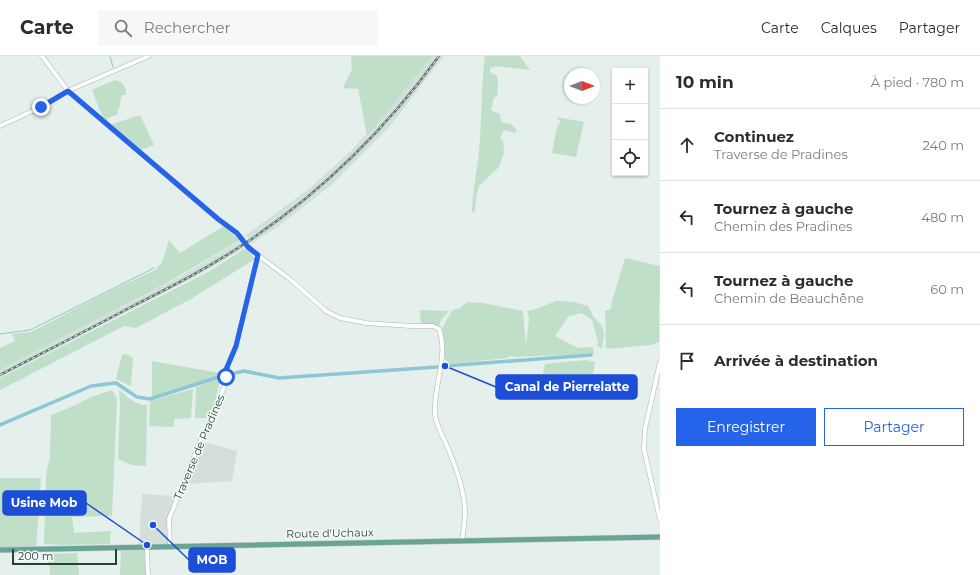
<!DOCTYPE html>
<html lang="fr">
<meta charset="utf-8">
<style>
:root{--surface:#fff;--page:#f7f7f7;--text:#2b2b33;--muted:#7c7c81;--line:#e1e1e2;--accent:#2563eb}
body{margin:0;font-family:Montserrat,sans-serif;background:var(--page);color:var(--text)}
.controls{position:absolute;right:12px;top:12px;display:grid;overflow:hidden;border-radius:0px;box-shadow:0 1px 3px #0004}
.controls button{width:36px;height:36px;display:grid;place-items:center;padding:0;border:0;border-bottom:1px solid var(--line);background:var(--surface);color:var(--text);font:20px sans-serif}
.compass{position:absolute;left:564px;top:12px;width:36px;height:36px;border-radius:50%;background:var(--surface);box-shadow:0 1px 3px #0004;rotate:90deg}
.scale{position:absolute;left:12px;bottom:10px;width:105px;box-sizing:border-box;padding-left:4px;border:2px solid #24413a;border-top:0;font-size:11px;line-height:14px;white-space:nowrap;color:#24413a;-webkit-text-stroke:3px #f6fbf9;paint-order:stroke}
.stop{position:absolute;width:12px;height:12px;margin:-9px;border:3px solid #2563eb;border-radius:50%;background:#fff}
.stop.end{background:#2563eb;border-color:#fff;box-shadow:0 1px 4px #0008}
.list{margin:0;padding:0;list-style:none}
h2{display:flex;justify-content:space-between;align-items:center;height:52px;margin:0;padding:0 16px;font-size:17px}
h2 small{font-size:13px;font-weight:400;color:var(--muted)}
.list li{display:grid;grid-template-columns:26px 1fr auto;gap:12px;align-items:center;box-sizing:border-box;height:72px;padding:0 16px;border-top:1px solid var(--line)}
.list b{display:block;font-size:15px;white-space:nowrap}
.list p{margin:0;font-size:13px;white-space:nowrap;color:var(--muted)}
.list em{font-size:13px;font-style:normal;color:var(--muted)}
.actions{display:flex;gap:8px;padding:12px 16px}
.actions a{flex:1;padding:9px 0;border:1px solid var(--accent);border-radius:0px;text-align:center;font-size:14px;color:var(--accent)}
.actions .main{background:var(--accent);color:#fff}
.icon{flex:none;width:22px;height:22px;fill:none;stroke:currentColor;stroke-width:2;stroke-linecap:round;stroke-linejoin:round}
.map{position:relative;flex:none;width:660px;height:519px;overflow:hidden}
header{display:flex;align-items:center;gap:24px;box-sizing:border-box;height:56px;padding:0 20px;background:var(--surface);border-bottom:1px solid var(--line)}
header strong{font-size:19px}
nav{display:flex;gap:22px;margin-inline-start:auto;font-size:14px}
.search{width:280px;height:36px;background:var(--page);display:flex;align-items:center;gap:10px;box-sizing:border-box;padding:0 14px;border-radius:0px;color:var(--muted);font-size:15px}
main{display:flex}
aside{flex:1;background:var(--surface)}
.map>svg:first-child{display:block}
</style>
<header>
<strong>Carte</strong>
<div class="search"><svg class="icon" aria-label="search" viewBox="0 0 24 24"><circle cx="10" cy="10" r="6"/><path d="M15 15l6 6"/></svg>Rechercher</div>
<nav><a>Carte</a><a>Calques</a><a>Partager</a></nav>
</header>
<main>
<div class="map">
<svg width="660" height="519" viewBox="0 0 660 519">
<rect width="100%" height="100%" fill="#e5efeb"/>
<!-- built -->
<g fill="#d4deda">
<path d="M432,0H444L390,70L330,130L280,169L251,188L246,179L310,132L350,96L389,54Z"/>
<path d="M240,185L244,192L200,218L0,321V314L170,226Z"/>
<path d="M201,385L237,395L232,425L189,428L187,420Z"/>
<path d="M142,438L175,440L168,461V489H139Z"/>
</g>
<!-- green -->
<g fill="#bfdfc9">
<path d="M351,0H432L389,54L367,79L358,33L343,32L352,13Z"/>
<path d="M485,0H520L530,14L496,10L490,12V16L497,20L498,32L497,41H494L491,54C502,60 498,54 502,66L511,68L517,74L515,77L504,74L500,82L503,84L504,96L499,111L479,130L476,142L475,155L472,157C472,136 477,116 479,95C482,64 481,32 485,0Z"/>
<path d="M115,24C124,26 126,31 126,39H122L120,46L121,48L117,56L118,58L108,62L106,66L102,60L92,34Z"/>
<path d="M140,59L154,89L141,94L110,69Z"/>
<path d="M556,61L584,66L576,101L552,97L557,70L561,66Z"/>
<path d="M224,170L237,179L240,184L163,229L0,314V292L15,285L12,278L31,276L106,237L157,213V211L162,207L169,184L180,197Z"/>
<path d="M246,192L255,203L189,244L136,272L124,270L0,334V322L210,215Z"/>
<path d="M625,202L660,210L659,286L651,289L606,293L605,255L611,253L612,245Z"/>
<path d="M556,245L573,246L588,250L593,260L602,270L604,278L602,293L597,289L598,286L592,264L582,257L569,260L555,280L578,292L593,291L594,298L511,301L514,298L507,302L449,308L445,304L442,273L448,261L453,254L460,252L467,246L483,247L523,255L526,291L529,262L527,255L536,253Z"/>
<path d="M420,254L449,255L441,264L439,270L421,269Z"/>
<path d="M126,298L133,302L131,330L116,323L122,299Z"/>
<path d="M586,304L595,306L591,331L540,332L545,308Z"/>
<path d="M152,305L219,317V320L152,341Z"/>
<path d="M221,322L211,360L204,362H195L196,331Z"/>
<path d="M193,333L191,362L174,363V371L149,370L150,345Z"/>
<path d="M112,334L117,343L112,460L72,461L74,477L111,475L110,488L59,489L44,488L46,422L47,412L50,403L51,359L71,351L91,341Z"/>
<path d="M119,334C127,340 136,350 147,349L146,410L132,409L118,403L120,350Z"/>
<path d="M0,422H41L36,492H0Z"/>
<path d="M145,493L147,519H120L121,495Z"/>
<path d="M77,497L79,519H50L48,498Z"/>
</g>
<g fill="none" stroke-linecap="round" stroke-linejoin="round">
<!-- stream -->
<g stroke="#8ec6d3" stroke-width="1">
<path d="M110,0L113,11"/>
<path d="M0,278L30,274L154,212"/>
</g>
<!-- canal -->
<g stroke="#8ec6d3" stroke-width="3.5">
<path d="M445,310L591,299"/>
<path d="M0,369L91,330L116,327L137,341L150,343L222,320L244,315L279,322L437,311"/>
</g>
<!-- minor casing -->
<g stroke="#a7b7b2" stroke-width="5">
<g id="minor">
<path d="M42,0L68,35L218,163L237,177L251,194L291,224L326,255L340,262L366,267L411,270H433L439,273C449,301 433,329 435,358C436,371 445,383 449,395C457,414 465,436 465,457C465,466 463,476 462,485"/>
<path d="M0,70L41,51L72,33L149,0"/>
<path d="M660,306L645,373L644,393L660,464"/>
<path d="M147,491L148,519"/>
<path d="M170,491L169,463L201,383L214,359L225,328L226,324L225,316L236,290L258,199"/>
</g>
</g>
<!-- major casing -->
<g stroke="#c2cac8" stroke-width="6">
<path id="major" d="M0,494L660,481"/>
</g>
<!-- minor -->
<use href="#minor" stroke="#fff" stroke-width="4"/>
<!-- major -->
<use href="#major" stroke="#6aa497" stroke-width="5"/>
<!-- rail casing -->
<g stroke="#5f7c75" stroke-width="2.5">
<path id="rail" d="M0,319C44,296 88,274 131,251C171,231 210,211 247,186C322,136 386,73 439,0"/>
</g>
<!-- rail -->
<use href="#rail" stroke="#f6fbf9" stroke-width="1" stroke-dasharray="3" stroke-linecap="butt"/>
</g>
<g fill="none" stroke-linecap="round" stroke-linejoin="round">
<!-- route -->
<path stroke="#2563eb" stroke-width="5" d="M41,51L68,35L218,163L237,177L248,191L258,199L236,290L225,316L226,321"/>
</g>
<g text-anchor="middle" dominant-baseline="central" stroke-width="3" stroke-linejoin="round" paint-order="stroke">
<!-- street labels -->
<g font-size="11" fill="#24413a" stroke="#f6fbf9">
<text transform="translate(199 391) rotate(-67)">Traverse de Pradines</text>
<text transform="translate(330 477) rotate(-1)">Route d'Uchaux</text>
</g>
</g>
<!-- callouts -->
<path fill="none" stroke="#1d4ed8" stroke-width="1.5" d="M445 310L496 331M147 489L86 447M153 469L189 504"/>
<g fill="#1d4ed8" stroke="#f6fbf9" stroke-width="1.5">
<circle cx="445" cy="310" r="4"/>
<circle cx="147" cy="489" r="4"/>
<circle cx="153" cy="469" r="4"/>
</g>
<g fill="#1d4ed8" stroke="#1d4ed8" stroke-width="1.5">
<rect x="496" y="319" width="141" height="24" rx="4"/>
<rect x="3" y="435" width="83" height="24" rx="4"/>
<rect x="189" y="492" width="46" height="24" rx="4"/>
</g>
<g font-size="12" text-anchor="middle" font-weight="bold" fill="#fff">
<text x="567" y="335">Canal de Pierrelatte</text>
<text x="44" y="451">Usine Mob</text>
<text x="212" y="508">MOB</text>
</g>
</svg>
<div class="controls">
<button>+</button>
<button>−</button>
<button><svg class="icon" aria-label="locate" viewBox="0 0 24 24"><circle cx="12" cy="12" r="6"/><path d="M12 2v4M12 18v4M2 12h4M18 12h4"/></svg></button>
</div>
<svg class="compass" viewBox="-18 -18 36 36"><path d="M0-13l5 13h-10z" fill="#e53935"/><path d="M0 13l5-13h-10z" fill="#7c7c81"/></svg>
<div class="scale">200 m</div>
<div class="stop" style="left:226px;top:321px"></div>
<div class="stop end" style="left:41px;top:51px"></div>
</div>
<aside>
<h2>10 min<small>À pied · 780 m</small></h2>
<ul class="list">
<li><svg class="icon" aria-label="ahead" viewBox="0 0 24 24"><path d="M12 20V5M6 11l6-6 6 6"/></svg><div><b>Continuez</b><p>Traverse de Pradines</p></div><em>240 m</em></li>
<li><svg class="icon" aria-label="left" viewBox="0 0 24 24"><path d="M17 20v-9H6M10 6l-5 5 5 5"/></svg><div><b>Tournez à gauche</b><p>Chemin des Pradines</p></div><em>480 m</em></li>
<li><svg class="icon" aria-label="left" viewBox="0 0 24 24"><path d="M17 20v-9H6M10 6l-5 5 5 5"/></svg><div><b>Tournez à gauche</b><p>Chemin de Beauchêne</p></div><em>60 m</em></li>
<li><svg class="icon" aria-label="arrive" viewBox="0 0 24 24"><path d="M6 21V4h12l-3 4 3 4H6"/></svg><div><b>Arrivée à destination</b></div></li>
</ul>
<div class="actions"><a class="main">Enregistrer</a><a>Partager</a></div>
</aside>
</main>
